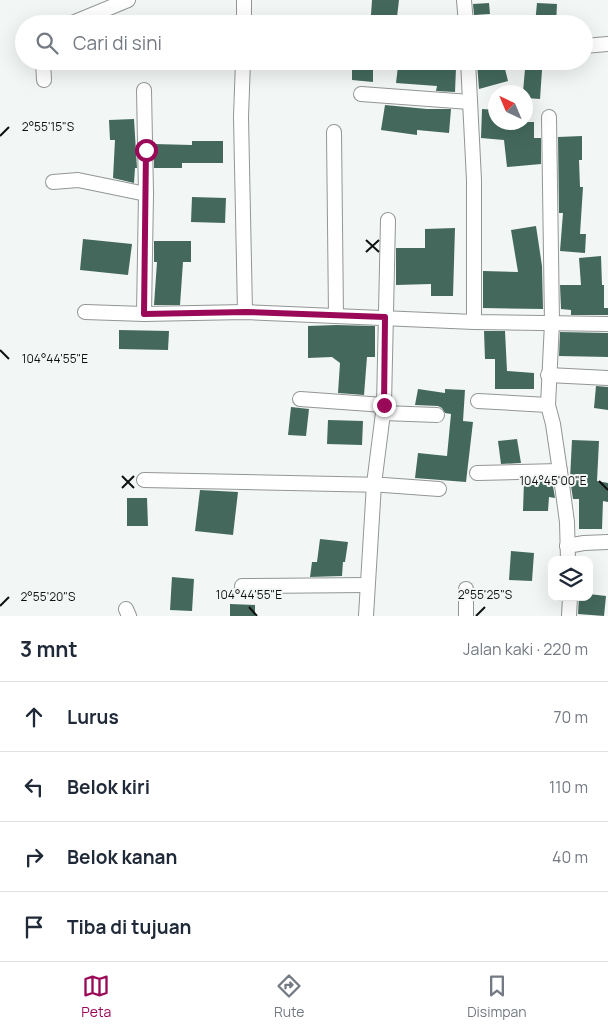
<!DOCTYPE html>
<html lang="id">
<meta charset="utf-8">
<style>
:root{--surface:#fff;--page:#f6f6f7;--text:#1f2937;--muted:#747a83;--line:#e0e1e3;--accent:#9a0858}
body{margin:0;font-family:Manrope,sans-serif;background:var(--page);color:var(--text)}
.controls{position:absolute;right:15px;bottom:15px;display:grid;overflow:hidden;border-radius:10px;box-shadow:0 5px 20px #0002}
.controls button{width:45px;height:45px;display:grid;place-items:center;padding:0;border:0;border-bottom:1px solid var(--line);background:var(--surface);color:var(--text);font:25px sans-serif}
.compass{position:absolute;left:488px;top:85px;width:45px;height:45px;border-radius:50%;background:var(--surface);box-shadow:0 5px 20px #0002;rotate:316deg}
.stop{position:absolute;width:15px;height:15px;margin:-11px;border:4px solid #9a0858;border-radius:50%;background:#fff}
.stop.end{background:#9a0858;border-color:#fff;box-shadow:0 1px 5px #0008}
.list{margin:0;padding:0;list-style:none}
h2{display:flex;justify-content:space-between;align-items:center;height:65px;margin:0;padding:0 20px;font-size:21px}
h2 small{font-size:16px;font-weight:400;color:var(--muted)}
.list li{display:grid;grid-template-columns:32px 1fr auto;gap:15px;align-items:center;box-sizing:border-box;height:70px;padding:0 20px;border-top:1px solid var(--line)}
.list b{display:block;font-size:19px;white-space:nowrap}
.list em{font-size:16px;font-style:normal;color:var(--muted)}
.icon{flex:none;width:28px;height:28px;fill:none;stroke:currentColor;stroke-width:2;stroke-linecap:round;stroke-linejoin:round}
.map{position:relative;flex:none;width:608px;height:616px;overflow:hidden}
.search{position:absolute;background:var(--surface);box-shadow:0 5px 20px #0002;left:15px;right:15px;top:15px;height:55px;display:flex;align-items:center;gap:12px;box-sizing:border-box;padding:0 18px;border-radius:28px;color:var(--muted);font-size:19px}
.sheet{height:345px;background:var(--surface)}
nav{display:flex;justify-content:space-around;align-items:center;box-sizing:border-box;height:70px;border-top:1px solid var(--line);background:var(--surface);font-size:14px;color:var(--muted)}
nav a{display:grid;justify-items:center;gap:2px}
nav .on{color:var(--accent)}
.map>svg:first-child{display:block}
</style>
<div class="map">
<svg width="608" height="616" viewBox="0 0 608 616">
<rect width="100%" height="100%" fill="#f2f6f4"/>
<!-- building -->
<g fill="#44695c">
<path d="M372,0H399L397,17L371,15Z"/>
<path d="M489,3L490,14L474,15L473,4Z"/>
<path d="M537,3L557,4L556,24H535Z"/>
<path d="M352,61H373V82L352,80Z"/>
<path d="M420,61H445L444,68H456L455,92L436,91L437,86L396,83L398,66L420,67Z"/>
<path d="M484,61H503L508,81L479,89L477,63Z"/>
<path d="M525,69L542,70L540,99L526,98V92H523Z"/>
<path d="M385,105L427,109H451L449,133L417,130V135L381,130Z"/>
<path d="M482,109L496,110V122H519L520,127L521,122H534V138H541V164L507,167L504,140L481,138Z"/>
<path d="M134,119L137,168H135L134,183L113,178L115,140H110L109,120Z"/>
<path d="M582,136V160H579L580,187H583L580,234H586L585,253L560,251L563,213H559L558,137Z"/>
<path d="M192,141H223V163H182V168H154V144L192,145Z"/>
<path d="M192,197L226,198L225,223L191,222Z"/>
<path d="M536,226L542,266L543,309L483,308V271L518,272L511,230Z"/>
<path d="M455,228L453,296H431V284L396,285V248H425V229Z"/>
<path d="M83,239L132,244L128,275L80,270Z"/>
<path d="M154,241H191V262H183L180,305H154L157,262H154Z"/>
<path d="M601,256L602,285H604V308H608V315H571V310L561,309L560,285H581L579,258Z"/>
<path d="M336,325L375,326V357H367L364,395L338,393L340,363L332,357L308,358V326Z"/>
<path d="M119,330L169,331L168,350L119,349Z"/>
<path d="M484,331H505L507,371L534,373V389H495V359H485Z"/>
<path d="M560,332L608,333V357L559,356Z"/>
<path d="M596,386L608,387V410L594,408Z"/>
<path d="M418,389L445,393V389L465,390L463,421L473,422L466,482L415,478L418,453L447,456L451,414L445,413L442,408L438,406L415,405Z"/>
<path d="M291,407L309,409L306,436L288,435Z"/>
<path d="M328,420L363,421L362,445L327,444Z"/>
<path d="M517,439L521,463L501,464L498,441Z"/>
<path d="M572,440L599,441L597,481L608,483V502L603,501L602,529H579V499H573L570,479Z"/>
<path d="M552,480L555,498L549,497L548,511H523L524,481Z"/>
<path d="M200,490L238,492L233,535L195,531Z"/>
<path d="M127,498H147L148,526H127Z"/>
<path d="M320,539L348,542L345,562H343L342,576L310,577L312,562H317Z"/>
<path d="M511,551L534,553L532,581L509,580Z"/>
<path d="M172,577L194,579L192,611L170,610Z"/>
<path d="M589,594L606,596L604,616L578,614L579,597H589Z"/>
<path d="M230,604L255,605V616H230Z"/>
</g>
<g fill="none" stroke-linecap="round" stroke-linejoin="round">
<!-- minor casing -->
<g stroke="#929695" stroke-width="16">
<g id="minor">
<path d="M244,0V24"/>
<path d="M464,0L466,24"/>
<path d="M70,24L128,0"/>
<path d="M584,46L608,44"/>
<path d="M43,61L44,80"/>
<path d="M243,61L241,117L245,312"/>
<path d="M468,61L474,180V322"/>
<path d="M361,94L470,102"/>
<path d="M549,117L552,323L548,405L553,424L562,485L567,522L568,560"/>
<path d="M334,132L336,316"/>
<path d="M53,182L78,180L146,194"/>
<path d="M85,312L144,314L245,312L474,322L608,324"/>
<path d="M144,314L146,194L144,90"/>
<path d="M548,375L608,378"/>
<path d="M300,399L384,405"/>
<path d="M478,401L548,405"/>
<path d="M383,413L437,415"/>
<path d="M477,473L560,471"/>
<path d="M144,480L384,485L439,489"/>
<path d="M567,546L584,543L608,542"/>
<path d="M242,586L367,585"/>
<path d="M126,609L129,616"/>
<path d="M366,616L374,484L384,405L388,220"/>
<path d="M466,616V589"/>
<path d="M569,616L570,597"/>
</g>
</g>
<!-- minor -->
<use href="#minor" stroke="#fff" stroke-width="14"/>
</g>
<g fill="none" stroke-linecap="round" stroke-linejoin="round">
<!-- route -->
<path stroke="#9a0858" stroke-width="6" d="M146,150L144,314L246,312L385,317L384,405"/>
</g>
<!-- ticks -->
<path fill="none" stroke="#101111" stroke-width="2" d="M0,136L9,127M366,240L379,252M366,252L379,240M0,350L9,359M122,476L134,488M599,481L608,490M122,488L134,476M0,606L9,597M249,607L257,616M476,616L485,607"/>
<g font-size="12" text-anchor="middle" fill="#101111" stroke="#f2f6f4" stroke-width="4" stroke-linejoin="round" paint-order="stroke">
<text x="48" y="131">2°55'15"S</text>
<text x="55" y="363">104°44'55"E</text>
<text x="553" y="485">104°45'00"E</text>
<text x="249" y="599">104°44'55"E</text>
<text x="485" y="599">2°55'25"S</text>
<text x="48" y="601">2°55'20"S</text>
</g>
</svg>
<div class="controls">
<button><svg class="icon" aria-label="layers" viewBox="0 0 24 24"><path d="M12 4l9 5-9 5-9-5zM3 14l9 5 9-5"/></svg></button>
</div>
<svg class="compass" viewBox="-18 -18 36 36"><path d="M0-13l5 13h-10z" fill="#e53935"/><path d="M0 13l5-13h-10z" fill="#747a83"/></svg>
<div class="stop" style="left:146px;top:150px"></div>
<div class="stop end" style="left:384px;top:405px"></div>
<div class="search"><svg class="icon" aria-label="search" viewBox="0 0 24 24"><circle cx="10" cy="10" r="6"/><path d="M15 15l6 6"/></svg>Cari di sini</div>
</div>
<section class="sheet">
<h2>3 mnt<small>Jalan kaki · 220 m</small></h2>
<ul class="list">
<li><svg class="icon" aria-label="ahead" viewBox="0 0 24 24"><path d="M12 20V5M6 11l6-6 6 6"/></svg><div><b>Lurus</b></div><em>70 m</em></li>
<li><svg class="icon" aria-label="left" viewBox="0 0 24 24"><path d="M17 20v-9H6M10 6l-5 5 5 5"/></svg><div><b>Belok kiri</b></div><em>110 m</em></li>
<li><svg class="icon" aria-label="right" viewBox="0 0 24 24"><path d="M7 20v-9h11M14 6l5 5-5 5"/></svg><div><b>Belok kanan</b></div><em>40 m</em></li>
<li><svg class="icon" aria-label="arrive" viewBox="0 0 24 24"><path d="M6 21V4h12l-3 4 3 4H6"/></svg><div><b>Tiba di tujuan</b></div></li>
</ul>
</section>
<nav>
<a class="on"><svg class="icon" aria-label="map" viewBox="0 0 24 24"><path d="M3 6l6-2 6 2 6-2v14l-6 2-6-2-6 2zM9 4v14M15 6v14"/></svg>Peta</a>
<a><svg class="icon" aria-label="directions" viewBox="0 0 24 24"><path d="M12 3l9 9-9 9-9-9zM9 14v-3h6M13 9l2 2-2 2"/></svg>Rute</a>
<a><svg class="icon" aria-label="saved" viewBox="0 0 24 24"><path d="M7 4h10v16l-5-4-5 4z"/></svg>Disimpan</a>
</nav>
